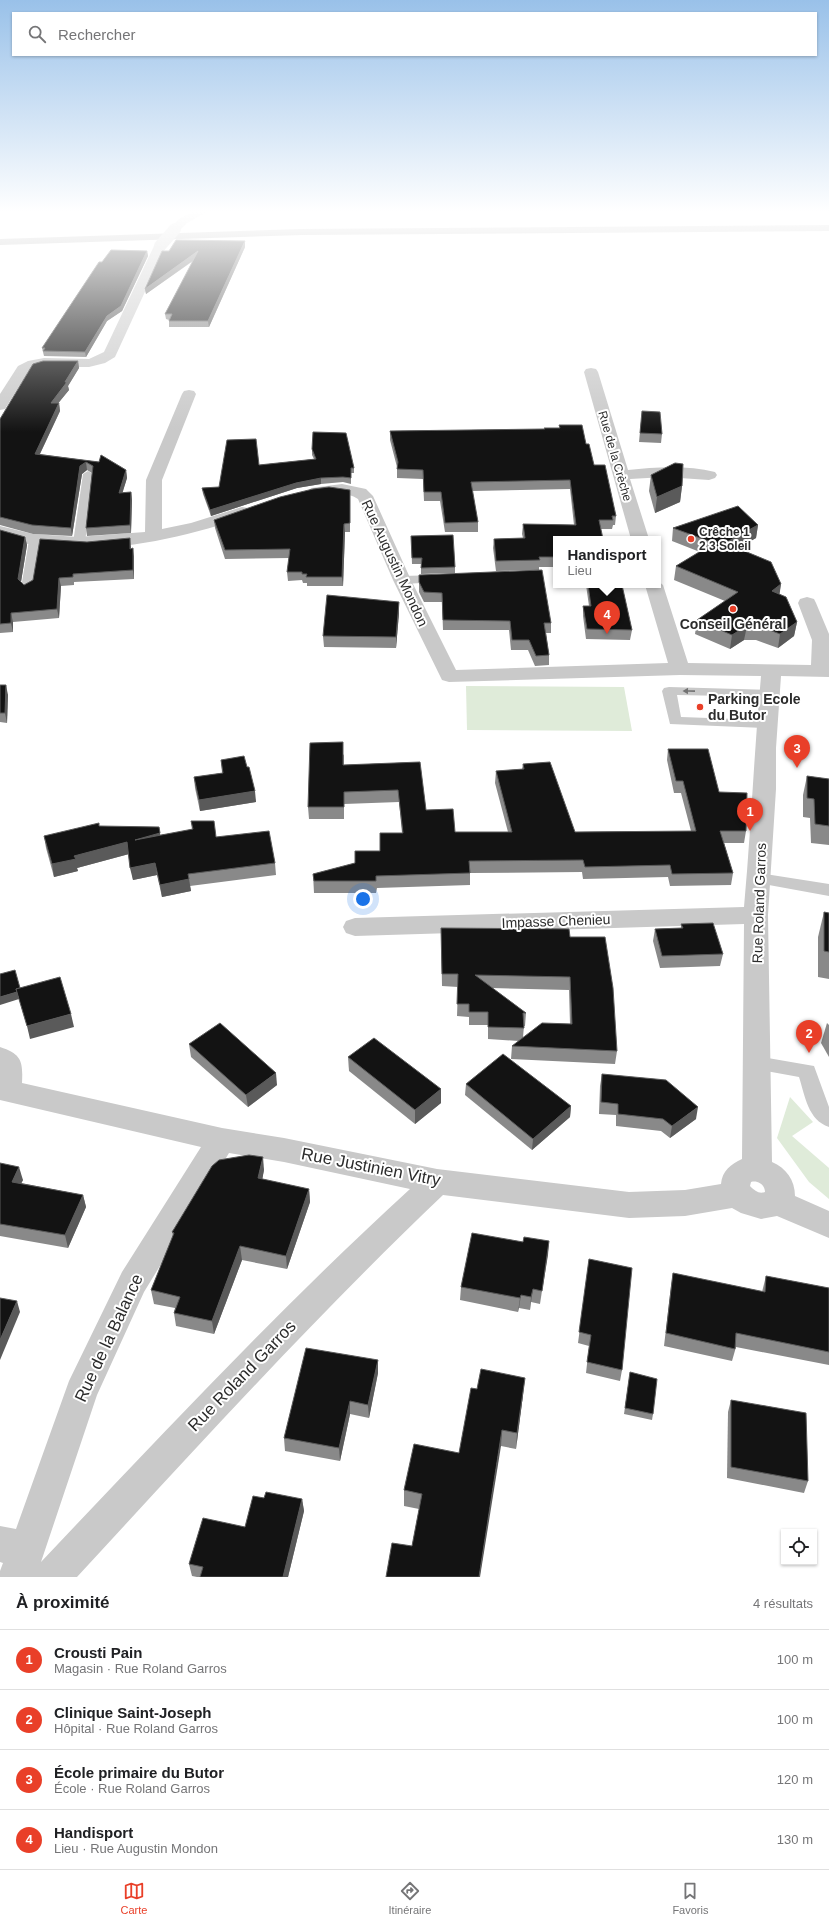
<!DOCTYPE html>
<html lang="fr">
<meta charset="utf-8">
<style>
:root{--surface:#fff;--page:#f6f6f6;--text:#202124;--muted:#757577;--line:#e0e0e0;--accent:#e93f28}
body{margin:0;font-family:Helvetica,sans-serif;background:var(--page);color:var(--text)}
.controls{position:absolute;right:12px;bottom:12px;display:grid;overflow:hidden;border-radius:0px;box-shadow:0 1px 3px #0004}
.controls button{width:36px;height:36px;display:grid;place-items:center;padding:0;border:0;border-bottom:1px solid var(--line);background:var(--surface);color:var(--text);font:20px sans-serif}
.you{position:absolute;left:363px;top:899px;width:14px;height:14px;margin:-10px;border:3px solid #fff;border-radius:50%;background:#1a73e8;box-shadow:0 0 0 6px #1a73e833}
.badge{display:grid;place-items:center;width:26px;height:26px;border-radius:50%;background:var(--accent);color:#fff;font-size:13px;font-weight:700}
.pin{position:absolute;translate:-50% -33px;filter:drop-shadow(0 1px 2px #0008)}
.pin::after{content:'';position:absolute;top:21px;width:14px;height:12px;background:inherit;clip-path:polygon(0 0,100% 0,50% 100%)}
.popup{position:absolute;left:553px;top:536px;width:108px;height:52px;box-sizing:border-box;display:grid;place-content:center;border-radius:0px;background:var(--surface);filter:drop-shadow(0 1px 3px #0005);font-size:13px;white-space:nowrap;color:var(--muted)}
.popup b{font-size:15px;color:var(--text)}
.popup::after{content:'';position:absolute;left:50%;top:100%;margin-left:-8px;border:8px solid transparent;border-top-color:var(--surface)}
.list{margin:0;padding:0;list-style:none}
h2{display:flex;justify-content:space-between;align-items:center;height:52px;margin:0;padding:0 16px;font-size:17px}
h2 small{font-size:13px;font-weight:400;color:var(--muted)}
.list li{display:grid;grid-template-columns:26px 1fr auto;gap:12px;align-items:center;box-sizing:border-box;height:60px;padding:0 16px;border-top:1px solid var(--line)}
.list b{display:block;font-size:15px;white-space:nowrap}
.list p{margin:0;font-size:13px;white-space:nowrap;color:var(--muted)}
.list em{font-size:13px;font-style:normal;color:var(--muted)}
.icon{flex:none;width:22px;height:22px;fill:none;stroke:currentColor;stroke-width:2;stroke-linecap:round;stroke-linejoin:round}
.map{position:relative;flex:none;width:829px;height:1577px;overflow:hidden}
.search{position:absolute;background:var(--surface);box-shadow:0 1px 3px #0004;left:12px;right:12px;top:12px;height:44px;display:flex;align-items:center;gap:10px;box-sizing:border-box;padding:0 14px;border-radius:0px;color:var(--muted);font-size:15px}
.sheet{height:292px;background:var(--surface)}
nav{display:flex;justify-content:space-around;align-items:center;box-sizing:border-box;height:56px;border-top:1px solid var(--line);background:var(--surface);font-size:11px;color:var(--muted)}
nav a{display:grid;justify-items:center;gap:2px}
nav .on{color:var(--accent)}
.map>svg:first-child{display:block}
</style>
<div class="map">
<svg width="829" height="1577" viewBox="0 0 829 1577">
<rect width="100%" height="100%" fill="#fff"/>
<!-- green -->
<g fill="#dfebd9">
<path d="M466,686L624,687L632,731L467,730Z"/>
<path d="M790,1097L813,1122L792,1136L829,1168V1199L809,1182L777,1138Z"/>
</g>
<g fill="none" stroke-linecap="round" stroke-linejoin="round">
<!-- lane -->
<g fill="#c9c9c9" fill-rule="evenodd">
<path d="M88,471L93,474L85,543L79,547L73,543L83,474Z"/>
<path d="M35,536L41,540L33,588L27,592L21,588L29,540Z"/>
<path d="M439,575L445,579L443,582L402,584L396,580L402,576Z"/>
<path d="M669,687L775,690L777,693L775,696L770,697L677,695L681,717L767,720L772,721L774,724L772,727L767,728L670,724L662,691L664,688Z"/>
<path d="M758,873L829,884V896L752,882L750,878L752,874Z"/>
<path d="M757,1056L814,1066L829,1107V1127C808,1120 805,1096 799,1077L750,1068L748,1063L750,1058Z"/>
</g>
<!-- street -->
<g fill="#c9c9c9" fill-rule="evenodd">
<path d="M194,211H208L187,223L179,231H171L169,229L179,219Z"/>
<path d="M160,243L166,246L115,357L105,363L89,367H44L28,372L5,409L0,410V394L18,366L28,361L44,358L89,359L104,352L154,246Z"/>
<path d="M591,368L596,369L598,372L628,470C656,467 687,465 715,472L717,475L715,478L709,480L665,477L630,479L649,539H631L584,372L586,369Z"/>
<path d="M189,390L194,391L196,394L162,480V529L191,523L242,507L248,508L250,512L248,516C172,542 79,562 0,537V526L33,534L78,537L145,532L146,480L182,394L184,391Z"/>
<path d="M342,484L366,489L373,496L411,580L456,670L668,663L645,585H658V581L663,585L688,663L811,665L812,640L798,603L800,599L807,597L814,599L816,603L829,634V677L781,676L776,748V789L768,915L772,1162C786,1168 795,1180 795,1196L829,1211V1238L777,1216L761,1219L741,1213L732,1208L685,1216L629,1218L443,1195C315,1317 197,1447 77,1577H0V1571L3,1563L0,1562V1526L16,1529L69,1381L122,1272L201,1147L0,1100V1047C22,1054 23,1062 22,1083L222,1128L284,1138L437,1169L629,1192L685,1190L721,1184C722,1171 731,1164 742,1159L744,924L355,936L346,933L343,927L346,921L355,918L744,907C751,830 754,753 761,676L680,675L449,682L442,680L393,580L358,499C343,489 327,498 311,494L309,491L311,488ZM229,1153L284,1162L410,1189C281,1307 161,1435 41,1562L97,1395L144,1292ZM751,1182C758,1180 765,1185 765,1192C759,1194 755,1191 750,1186Z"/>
</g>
<!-- primary -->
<path fill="#a4a4a4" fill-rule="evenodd" d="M829,225V231L302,235L0,245V239L302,229Z"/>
<!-- street-bridge -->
<path stroke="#c9c9c9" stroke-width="12" d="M160,246L175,229"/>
</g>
<!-- wall -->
<g fill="#898989" fill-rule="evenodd">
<path d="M245,247L209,327H169V320L166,319L165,314L193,261L146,294L145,289L169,251Z"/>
<path d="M147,251L148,256L122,311L107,321L86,357L44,356L42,348L102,262Z"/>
<path d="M78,361L79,368L68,386L69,390L58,403H59L60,411L40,454L99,462L126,470L127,478L122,493L131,492L132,500L131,533L87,536L86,528L92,473L87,470L82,474L72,536L33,534L0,525V419Z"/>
<path d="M642,411L662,434L661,443L639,442Z"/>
<path d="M559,425L586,444L594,465L616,516L615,525H613L612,529H601L556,539V567H539V570L496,571L493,548L494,539L523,538L522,534L523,524L574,525L570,489L472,491L478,522V532H445L440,501H424L423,479L397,478V467L390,440V431L544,429L559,428Z"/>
<path d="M312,449L354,468V473H351V484L343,482L321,484L297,488L211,516L203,494L202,488L219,487L259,465L314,459L312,455Z"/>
<path d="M651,475L682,486L680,502L655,513L649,491Z"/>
<path d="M350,490V532H345L343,586H307V583H303L302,580L288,581L287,572L289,558L225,559L215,528L214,520Z"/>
<path d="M758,525L756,538L738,548L781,584L779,594L797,622L794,636L778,648L756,640H744L730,649L695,634L697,620L725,601L674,580L676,566L700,552L672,541L673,528Z"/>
<path d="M0,530L25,537L27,545L21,582L24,585L131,547V548L134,557V579L74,582V585L61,586L59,618L13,622V632L0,633Z"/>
<path d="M411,536L455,567V573L421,574V564H412Z"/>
<path d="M419,582L551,623V633H546L549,655V665L535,666L528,650H511L509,630H443L442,602H424L419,592Z"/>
<path d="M586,585H622L632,630L630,640L586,639L583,616V606H589Z"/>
<path d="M399,613L396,648L324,647L323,636Z"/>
<path d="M0,685L8,695L7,723L0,722Z"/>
<path d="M668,749L719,792L746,831L744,843H724L733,873L731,885L670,886L668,877L583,879L582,872L470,873V885L377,888L376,893H314L313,874L355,863L380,851L402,833L399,802L344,804V819H309L308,807L344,754V765L420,762L426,810L455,832H508L495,783L496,771L522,769L523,764L575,832L691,831L681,793H674L667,760Z"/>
<path d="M221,760L247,767L256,802L200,811L195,788L194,777L222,773Z"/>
<path d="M807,776L829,779V845L811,843L810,818L803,817V795Z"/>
<path d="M191,821L216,837L275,863L276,875L190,886L191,891L162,897L157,875L133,880L129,854L77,868L78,871L54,877L46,848L44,836L100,826L160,835L192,830Z"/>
<path d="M824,912L829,913V979L818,977V937Z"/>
<path d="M681,924L723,954L720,966L660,968L653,941L655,929L681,928Z"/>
<path d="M441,928L570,937L617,1051L615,1064L511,1059L512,1046L519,1041L488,1039V1025H469V1017L457,1016L458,987L442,986ZM492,988L569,990L570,1024L523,1037L524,1026H525L526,1013Z"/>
<path d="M827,1023L829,1025V1057L821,1043Z"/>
<path d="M189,1044L277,1085L248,1107L191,1057Z"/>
<path d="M348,1057L441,1089V1103L415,1124L349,1071Z"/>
<path d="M602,1074L696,1119L670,1138L661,1131L616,1126V1115L599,1114L600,1086Z"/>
<path d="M466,1084L571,1106L570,1117L532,1150L465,1095Z"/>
<path d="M0,1163L23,1180L21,1183L83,1195L86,1207L68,1248L0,1236Z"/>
<path d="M264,1170L262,1179L309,1189L310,1202L287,1269L242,1260L214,1334L176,1326L174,1313L175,1308L154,1304L151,1290L173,1236L172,1232Z"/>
<path d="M549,1241L540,1304L531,1302L530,1310L519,1308L518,1312L460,1300L461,1287L523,1242Z"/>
<path d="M589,1259L622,1370L620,1381L586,1373L589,1346L578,1343Z"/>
<path d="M673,1273L762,1292L766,1276L829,1288V1365L736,1347L732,1361L664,1346L671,1286Z"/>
<path d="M378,1360V1373L369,1418L350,1414L340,1461L285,1451L284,1438Z"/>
<path d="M630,1372L653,1414L652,1420L624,1414Z"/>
<path d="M477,1389L523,1395L516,1449L501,1446L412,1546L419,1509L404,1506V1490L459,1453Z"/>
<path d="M731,1400L808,1481L804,1493L727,1478L728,1412Z"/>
<path d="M264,1498L302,1499L304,1511L288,1577H197L192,1576L189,1564L245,1527Z"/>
</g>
<!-- shaded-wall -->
<g fill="#5a5a5a">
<path d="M245,241V247L209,327L208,321Z"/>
<path d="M147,251L148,256L122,311L107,321L86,357L85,352L107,316Z"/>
<path d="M198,251V257L146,294L145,289Z"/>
<path d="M78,361L79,368L68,386L69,390L52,411L51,403Z"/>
<path d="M59,403L60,411L36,462L35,454Z"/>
<path d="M86,462L87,470L82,474L72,536L71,528L80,466Z"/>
<path d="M126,470L127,478L120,501L119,493Z"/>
<path d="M321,478V484L297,488L211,516L210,510L296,483Z"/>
<path d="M682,486L680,502L655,513L657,497Z"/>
<path d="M131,492L132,500L131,533L130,525Z"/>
<path d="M344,524L345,532L343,586L342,577Z"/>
<path d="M758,525L756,538L723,557L725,543Z"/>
<path d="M25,537L27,545L20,588L18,579Z"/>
<path d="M130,538L131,547V557L130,549Z"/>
<path d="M133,548L134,557V579L133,570Z"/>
<path d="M59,578L61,586L59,618L57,609Z"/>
<path d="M781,584L779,598L772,591Z"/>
<path d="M399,602V613L396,648V637Z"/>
<path d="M11,613L13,622V632L11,623Z"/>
<path d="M797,622L794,636L778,648L780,634Z"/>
<path d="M747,626L744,640L730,649L732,635Z"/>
<path d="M6,685L8,695L7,723L5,713Z"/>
<path d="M255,791L256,802L200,811L199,800Z"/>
<path d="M159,827L162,845L135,840Z"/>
<path d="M127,842L129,854L77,868L78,871L54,877L52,864L74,856Z"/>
<path d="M155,863L157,875L133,880L130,868Z"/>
<path d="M189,879L191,891L162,897L160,885Z"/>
<path d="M17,992L19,999L0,1005V997Z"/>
<path d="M71,1014L74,1027L30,1039L27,1026Z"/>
<path d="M276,1073L277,1085L248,1107L246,1095Z"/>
<path d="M441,1089V1103L415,1124V1110Z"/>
<path d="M571,1106L570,1117L532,1150L533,1139Z"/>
<path d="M698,1107L696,1119L670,1138L672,1126Z"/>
<path d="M263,1157L264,1170L260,1192L258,1178Z"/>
<path d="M19,1167L23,1180L16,1194L12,1182Z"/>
<path d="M309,1189L310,1202L287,1269L286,1256Z"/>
<path d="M83,1195L86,1207L68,1248L65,1235Z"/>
<path d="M549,1241L548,1255L540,1304L542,1291Z"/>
<path d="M240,1246L242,1260L214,1334L212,1321Z"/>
<path d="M533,1289L531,1302L530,1310L531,1297Z"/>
<path d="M521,1295L519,1308L518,1312L520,1298Z"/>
<path d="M17,1301L20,1312L0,1360V1340Z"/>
<path d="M378,1360V1373L369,1418L368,1405Z"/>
<path d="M525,1378L523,1395L516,1449L517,1433Z"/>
<path d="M350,1401V1414L340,1461L339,1448Z"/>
<path d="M502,1430L501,1446L480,1577H479Z"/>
<path d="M302,1499L304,1511L288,1577H283Z"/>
</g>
<!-- building -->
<g fill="#131313" stroke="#5a5a5a">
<path d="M176,240L245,241L208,321H169L172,314H165L198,251L145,289L162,251H169Z"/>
<path d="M111,250L147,251L121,306L107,316L85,352L43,351L45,348H42L99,262H102Z"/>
<path d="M43,361H78L65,382H67L51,403H59L35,454L99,462L101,455L126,470L119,493L131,492L130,525L86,528L93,466L86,462L80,466L71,528L32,525L0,517V419L33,364Z"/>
<path d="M642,411L660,412L662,434L640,433Z"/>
<path d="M559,425H582L586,444H589L594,465H605L616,516H612L613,520H599L603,539H556V557H539L540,560L496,561L494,539L525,538L523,524L576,525L570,480L471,482L478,522L445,523L441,492H424L423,470L397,469L398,462L390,431L545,429L544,428H560Z"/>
<path d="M313,432L346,433L354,468H351V478L343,477L321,478L296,483L210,510L202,488L219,487L227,440L256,439L259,465L316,459L312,449Z"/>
<path d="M675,463L683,464L682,486L657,497L651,475Z"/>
<path d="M329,487L350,490V523L344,524L342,577H306L307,574H302V572H287L290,549L225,550L214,520L280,497L313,489Z"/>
<path d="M738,506L758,525L725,543L771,562L781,584L772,591L786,597L797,622L780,634L759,626H747L732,635L697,620L738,592L676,566L714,543L673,528Z"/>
<path d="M0,530L25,537L18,579L24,585L33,580L40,539L87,542L130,538V549L133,548V570L73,574V577L59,578L57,609L11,613V623L0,624Z"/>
<path d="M453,535L455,567L421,568L422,558H412L411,536Z"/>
<path d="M542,570L551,623H544L549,655L536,656L529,640H512L510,621L443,620L442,593L424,592L419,582V575Z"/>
<path d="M588,585H622L632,630L587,629L583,606H591Z"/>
<path d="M327,595L399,602L396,637L323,636Z"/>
<path d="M0,685H6L5,713H0Z"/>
<path d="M343,742V765L420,762L426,810L453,809L455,832H512L496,771L524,769L523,764L550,762L575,832L696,831L683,781H676L668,749H708L719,792L747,793L746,831H720L733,873L672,874L670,865L585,867L583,860L469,861L470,873L376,876V881H314L313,874L355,863V851H380V833H403L398,790L344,792V807H308L310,743Z"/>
<path d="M244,756L247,767H249L255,791L199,800L194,777L223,773L221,760Z"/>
<path d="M807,776L829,779V826L815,824L814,799L807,798Z"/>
<path d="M191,821H214L216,837L269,831L275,863L188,874L189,879L160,885L155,863L130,868L127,842L74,856L76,859L52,864L44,836L99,823V826L159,827L160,833L135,840L193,829Z"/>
<path d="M824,912L829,913V952L824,951Z"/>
<path d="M713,923L723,954L662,956L655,929L683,928L681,924Z"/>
<path d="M441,928L569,929L570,937H605L613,988L617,1051L512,1046L542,1023L572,1024L570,977L475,975L526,1013H523L524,1028L488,1027V1012H469V1004H457L458,974H442Z"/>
<path d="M15,970L20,988L16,989L17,992L0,997V974Z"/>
<path d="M60,977L71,1014L27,1026L16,989Z"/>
<path d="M220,1023L276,1073L246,1095L189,1044Z"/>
<path d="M374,1038L441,1089L415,1110L348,1057Z"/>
<path d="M503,1054L571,1106L533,1139L466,1084Z"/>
<path d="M602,1074L666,1080L698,1107L672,1126L663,1119L618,1114V1104L601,1102Z"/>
<path d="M249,1155L263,1157L258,1178L309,1189L286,1256L240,1246L212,1321L174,1313L180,1297L151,1290L174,1233L172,1232L174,1229L212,1166L219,1160Z"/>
<path d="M0,1163L19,1167L12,1182L83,1195L65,1235L0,1224Z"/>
<path d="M472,1233L523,1242L524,1237L549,1241L542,1291L533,1289L531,1297L521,1295L520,1298L461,1287Z"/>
<path d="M589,1259L632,1268L622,1370L587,1362L591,1335L579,1332Z"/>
<path d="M673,1273L765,1292L766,1276L829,1288V1352L736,1333L735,1349L666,1333Z"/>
<path d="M0,1298L17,1301L0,1340Z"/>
<path d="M306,1348L378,1360L368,1405L350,1401L339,1448L284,1438Z"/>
<path d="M481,1369L525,1378L517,1433L502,1430L479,1577H386L392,1543L412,1546L422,1494L404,1490L414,1444L459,1453L471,1388L477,1389Z"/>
<path d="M630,1372L657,1379L653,1414L625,1408Z"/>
<path d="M731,1400L806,1413L808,1481L731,1467Z"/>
<path d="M266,1492L302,1499L283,1577H200L203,1567L189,1564L203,1518L245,1527L253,1496L264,1498Z"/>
</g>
<!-- one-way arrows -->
<defs><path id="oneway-solid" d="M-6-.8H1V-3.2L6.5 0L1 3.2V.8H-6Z"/></defs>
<use fill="#737373" href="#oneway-solid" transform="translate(689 691) rotate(-179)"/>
<!-- sky -->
<linearGradient id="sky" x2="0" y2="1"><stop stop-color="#99c1e9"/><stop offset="0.49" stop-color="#fff"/><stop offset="1" stop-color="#fff" stop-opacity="0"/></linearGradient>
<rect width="829" height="432" fill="url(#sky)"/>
<!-- markers -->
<g fill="#e93f28" stroke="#fff" stroke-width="1.5">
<circle cx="691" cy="539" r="4"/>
<circle cx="733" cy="609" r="4"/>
<circle cx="700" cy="707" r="4"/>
</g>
<g text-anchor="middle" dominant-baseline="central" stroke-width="4" stroke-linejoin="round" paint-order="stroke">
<!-- far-street labels -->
<g font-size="12" fill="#2c2c2c" stroke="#fff">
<text transform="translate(615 456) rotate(74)">Rue de la Crèche</text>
</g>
<!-- far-poi labels -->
<g font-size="12" font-weight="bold" fill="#2c2c2c" stroke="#fff" text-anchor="start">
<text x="699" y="532">Crêche 1<tspan x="699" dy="14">2 3 Soleil</tspan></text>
</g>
<!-- street labels -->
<g font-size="14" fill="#2c2c2c" stroke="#fff">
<text transform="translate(395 563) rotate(65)">Rue Augustin Mondon</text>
<text transform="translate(759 903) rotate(-88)">Rue Roland Garros</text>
<text transform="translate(556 921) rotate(-2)">Impasse Chenieu</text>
</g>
<!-- poi labels -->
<g font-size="14" font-weight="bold" fill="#2c2c2c" stroke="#fff">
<text x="733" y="624">Conseil Général</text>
<text x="708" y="699" text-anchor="start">Parking Ecole<tspan x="708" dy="16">du Butor</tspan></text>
</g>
<!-- near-street labels -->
<g font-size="17" fill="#2c2c2c" stroke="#fff">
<text transform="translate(371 1167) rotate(11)">Rue Justinien Vitry</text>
<text transform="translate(109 1338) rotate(-65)">Rue de la Balance</text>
<text transform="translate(242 1376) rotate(-46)">Rue Roland Garros</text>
</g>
</g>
</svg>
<div class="controls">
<button><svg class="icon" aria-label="locate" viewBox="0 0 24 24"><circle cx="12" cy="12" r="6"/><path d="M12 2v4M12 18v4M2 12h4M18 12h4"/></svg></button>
</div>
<div class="you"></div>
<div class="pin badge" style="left:750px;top:831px">1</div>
<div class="pin badge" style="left:809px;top:1053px">2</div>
<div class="pin badge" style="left:797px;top:768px">3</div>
<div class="pin badge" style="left:607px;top:634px">4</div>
<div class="popup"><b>Handisport</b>Lieu</div>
<div class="search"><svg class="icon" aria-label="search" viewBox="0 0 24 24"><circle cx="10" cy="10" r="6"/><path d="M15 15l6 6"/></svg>Rechercher</div>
</div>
<section class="sheet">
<h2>À proximité<small>4 résultats</small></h2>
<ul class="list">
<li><span class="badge">1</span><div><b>Crousti Pain</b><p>Magasin · Rue Roland Garros</p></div><em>100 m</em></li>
<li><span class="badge">2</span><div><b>Clinique Saint-Joseph</b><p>Hôpital · Rue Roland Garros</p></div><em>100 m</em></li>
<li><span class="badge">3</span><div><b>École primaire du Butor</b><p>École · Rue Roland Garros</p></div><em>120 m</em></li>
<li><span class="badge">4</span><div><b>Handisport</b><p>Lieu · Rue Augustin Mondon</p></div><em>130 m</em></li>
</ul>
</section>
<nav>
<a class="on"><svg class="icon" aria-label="map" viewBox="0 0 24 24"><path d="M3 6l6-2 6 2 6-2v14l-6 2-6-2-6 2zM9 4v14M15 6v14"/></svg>Carte</a>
<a><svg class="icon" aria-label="directions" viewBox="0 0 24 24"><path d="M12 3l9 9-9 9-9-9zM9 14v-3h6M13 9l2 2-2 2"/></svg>Itinéraire</a>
<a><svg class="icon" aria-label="saved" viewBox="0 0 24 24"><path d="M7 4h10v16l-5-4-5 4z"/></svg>Favoris</a>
</nav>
